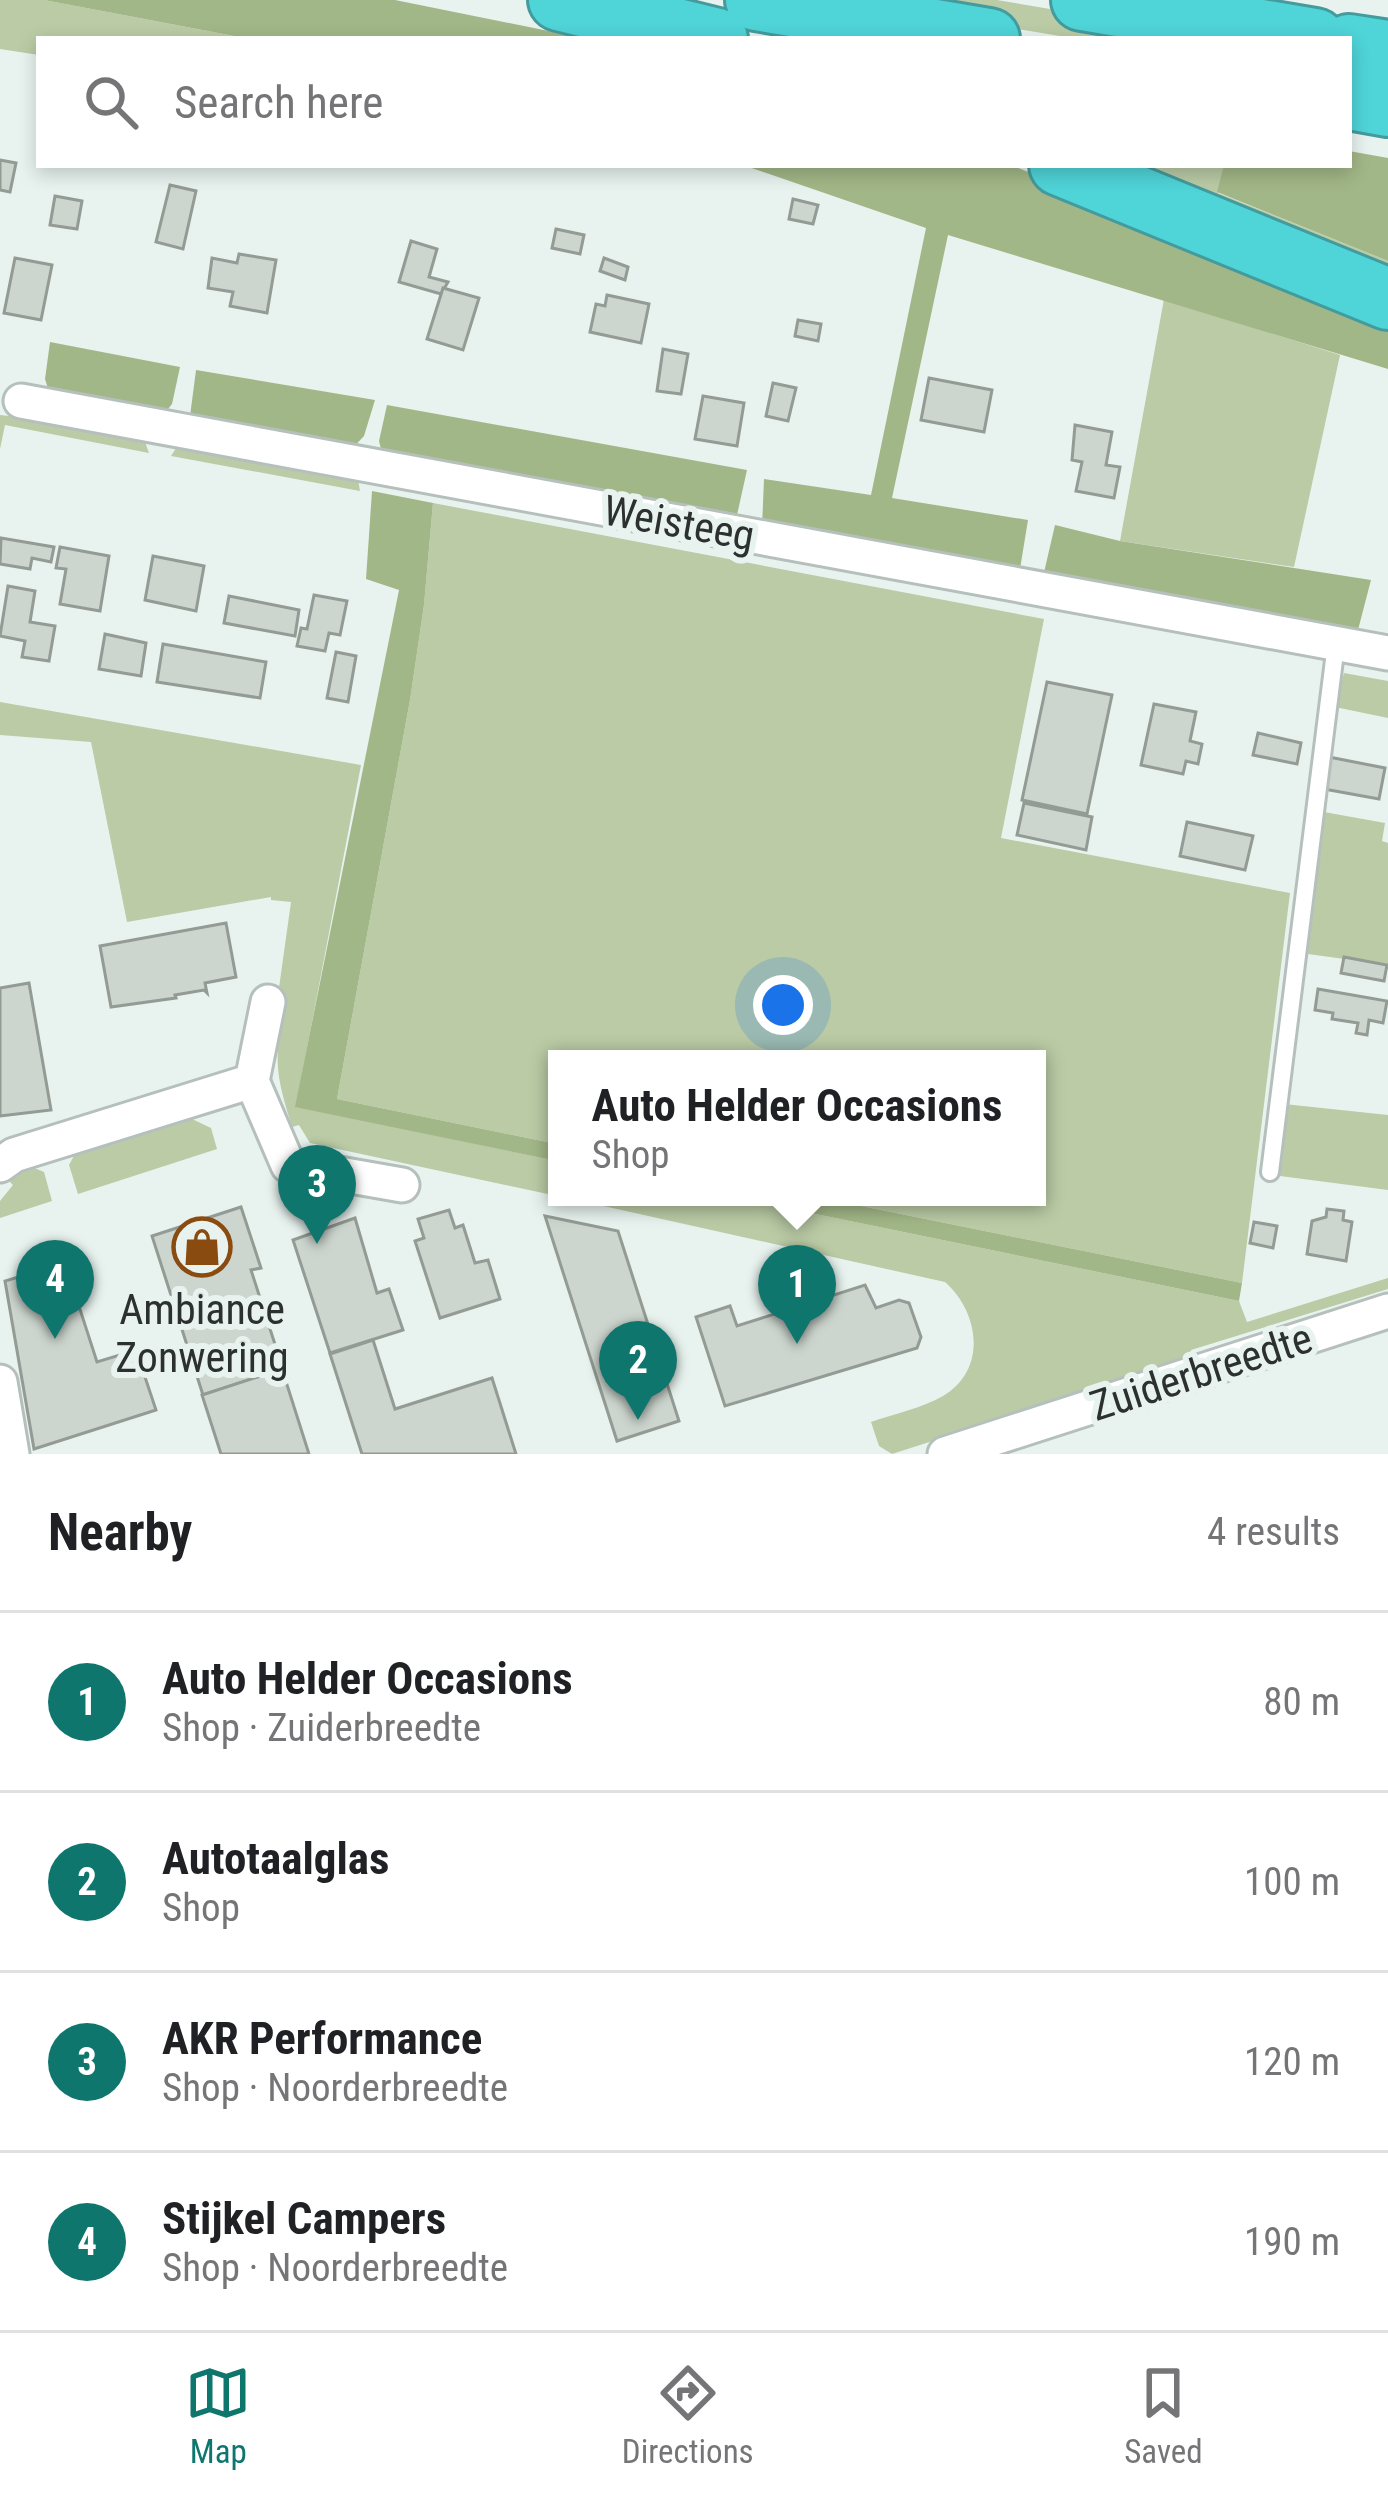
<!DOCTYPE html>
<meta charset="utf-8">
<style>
:root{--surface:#fff;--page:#f2f2f2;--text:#202124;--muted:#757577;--line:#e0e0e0;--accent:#0f766e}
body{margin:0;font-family:"Roboto Condensed",sans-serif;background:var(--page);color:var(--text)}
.you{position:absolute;left:783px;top:1005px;width:42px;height:42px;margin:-30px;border:9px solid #fff;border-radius:50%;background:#1a73e8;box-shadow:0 0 0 18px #1a73e833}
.badge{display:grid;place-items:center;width:78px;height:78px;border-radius:50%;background:var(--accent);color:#fff;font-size:39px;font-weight:700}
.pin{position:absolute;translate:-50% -99px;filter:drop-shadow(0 3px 6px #0008)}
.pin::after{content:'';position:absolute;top:63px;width:42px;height:36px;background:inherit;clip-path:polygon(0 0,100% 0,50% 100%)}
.popup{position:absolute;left:548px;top:1050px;width:498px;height:156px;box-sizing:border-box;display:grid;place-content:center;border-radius:0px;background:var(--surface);filter:drop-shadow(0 3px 9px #0005);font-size:39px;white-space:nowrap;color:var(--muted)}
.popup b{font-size:45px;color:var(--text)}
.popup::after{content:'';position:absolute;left:50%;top:100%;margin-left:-24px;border:24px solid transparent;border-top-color:var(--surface)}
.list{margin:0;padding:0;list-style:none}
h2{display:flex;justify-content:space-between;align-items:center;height:156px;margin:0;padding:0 48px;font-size:51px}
h2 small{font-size:39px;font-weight:400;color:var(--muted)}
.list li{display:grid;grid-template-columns:78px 1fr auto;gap:36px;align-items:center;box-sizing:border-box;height:180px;padding:0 48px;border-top:3px solid var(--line)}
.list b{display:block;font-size:45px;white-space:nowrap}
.list p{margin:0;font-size:39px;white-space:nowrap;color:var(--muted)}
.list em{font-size:39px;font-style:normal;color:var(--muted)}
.icon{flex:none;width:66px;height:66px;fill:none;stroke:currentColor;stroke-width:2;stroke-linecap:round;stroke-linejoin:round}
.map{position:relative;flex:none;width:1388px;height:1454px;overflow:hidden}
.search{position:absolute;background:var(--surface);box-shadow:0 6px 18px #0003;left:36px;right:36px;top:36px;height:132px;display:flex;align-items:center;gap:30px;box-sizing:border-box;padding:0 42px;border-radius:0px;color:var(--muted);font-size:45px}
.sheet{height:876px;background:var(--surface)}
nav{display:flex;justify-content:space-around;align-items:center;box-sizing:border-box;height:168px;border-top:3px solid var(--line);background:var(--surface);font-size:33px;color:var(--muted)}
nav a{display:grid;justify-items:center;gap:6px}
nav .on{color:var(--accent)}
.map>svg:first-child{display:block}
</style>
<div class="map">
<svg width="1388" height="1454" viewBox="0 0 1388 1454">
<rect width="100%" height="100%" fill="#e8f3ef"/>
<!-- green -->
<g fill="#bacba5">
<path d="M0,0H44L250,39H39V55L0,49Z"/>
<path d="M844,0H997L1227,39H1078Z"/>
<path d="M1094,165H1224L1218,193L1388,261V285Z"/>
<path d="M1164,299L1340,355L1294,567L1120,541Z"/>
<path d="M0,415L141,431L149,453L5,425L0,449Z"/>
<path d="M182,439L357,473L360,491L171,456Z"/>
<path d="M433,503L1044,619L1001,838L1290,893L1242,1283L817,1197H1037V1059H557V1144L337,1099L410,700L424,605Z"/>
<path d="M1344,673L1388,681V718L1335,707Z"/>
<path d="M0,702L361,765L296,1106L557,1161V1196L310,1143L299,1125L292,1127C276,1075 273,1060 285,1006L277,1002L291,902L271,900V897L127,922L91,742L0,735Z"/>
<path d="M1324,812L1385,823L1382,841L1388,843V965L1308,954Z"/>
<path d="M1284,1104L1388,1115V1190L1280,1176L1276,1169Z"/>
<path d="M190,1118L211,1128L217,1149L78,1194L69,1165L76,1152Z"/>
<path d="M32,1167L44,1172L52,1201L0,1218V1201L13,1185L8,1180Z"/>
<path d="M563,1197H733L1239,1301L1247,1322L1388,1278V1289L1191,1350L1193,1357L892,1454L879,1446L871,1422C894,1414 922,1408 943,1396C988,1369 979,1312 945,1282Z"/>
</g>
<!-- forest -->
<g fill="#a2b787">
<path d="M44,0H395L588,39H250Z"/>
<path d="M1349,151L1388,158V261L1217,192L1224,165H1349Z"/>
<path d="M743,165H1011L1388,321V369L948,235L892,498L1028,520L1020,569L762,527L764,479L871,495L926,228Z"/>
<path d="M50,342L180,367L172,404L160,419L51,398L45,379Z"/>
<path d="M196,370L375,400L364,436L349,452L189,424Z"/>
<path d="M387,405L747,470L735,524L383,457L379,441Z"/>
<path d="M372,491L433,503L424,605L410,700L337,1099L557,1144V1161L295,1107L399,590L366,579Z"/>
<path d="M1055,525L1120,541L1371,580L1358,630L1349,639L1042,581Z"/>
<path d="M733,1197H817L1242,1283L1239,1301Z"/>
</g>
<!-- building -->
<g fill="#ccd5ce" stroke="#939b94" stroke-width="3">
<path d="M0,160L16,163L10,192L0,190Z"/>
<path d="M170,185L196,191L183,249L156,242Z"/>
<path d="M55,196L82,201L77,229L50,225Z"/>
<path d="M793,199L818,205L813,224L789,219Z"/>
<path d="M556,229L584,235L580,254L552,248Z"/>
<path d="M411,241L437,249L429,277L448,282L441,294L399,282Z"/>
<path d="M239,254L276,260L267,313L230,306L233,292L208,288L212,258L237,263Z"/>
<path d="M15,258L52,265L41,320L4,313Z"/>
<path d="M604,258L628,267L625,280L600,271Z"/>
<path d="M443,288L479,298L463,350L427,339Z"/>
<path d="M607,295L649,304L641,343L590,332L596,304L605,306Z"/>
<path d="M798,320L821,324L818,341L795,336Z"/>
<path d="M663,349L688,354L681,394L657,391Z"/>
<path d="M929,378L992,390L984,432L921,420Z"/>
<path d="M773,383L796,388L788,421L766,416Z"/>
<path d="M703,396L744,403L737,446L695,439Z"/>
<path d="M1075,425L1112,432L1106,465L1120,467L1114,498L1076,491L1082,462L1072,460Z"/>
<path d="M1,538L54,547L51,562L32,558L30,569L0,564Z"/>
<path d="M60,547L109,556L100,611L60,604L66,569L56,568Z"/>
<path d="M153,556L204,566L196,611L145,600Z"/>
<path d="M8,586L35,591L30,622L55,626L49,661L22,657L25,641L0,636Z"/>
<path d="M314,595L347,601L340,635L329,633L325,651L297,646L301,628L307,629Z"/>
<path d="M229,596L299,610L295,636L224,623Z"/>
<path d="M105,634L146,643L141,676L99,669Z"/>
<path d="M163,644L266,662L260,698L157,682Z"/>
<path d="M336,652L356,656L348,702L327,698Z"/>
<path d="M1047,682L1112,695L1087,814L1022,800Z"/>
<path d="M1154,704L1196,712L1190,741L1202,744L1198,764L1186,761L1183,774L1141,765Z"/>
<path d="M1258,733L1301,743L1297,764L1253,755Z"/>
<path d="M1329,757L1385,768L1379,799L1324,789Z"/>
<path d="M1024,803L1092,817L1086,850L1017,835Z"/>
<path d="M1187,822L1253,836L1245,870L1180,856Z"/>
<path d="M226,923L236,977L205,983L207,993L204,990L175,995L176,998L111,1007L100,946Z"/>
<path d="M1344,957L1387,965L1384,981L1341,973Z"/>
<path d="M29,983L51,1110L0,1116V988Z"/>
<path d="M1318,989L1387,1001L1383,1023L1369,1020L1367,1035L1356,1033L1358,1023L1332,1019L1333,1013L1315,1010Z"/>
<path d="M241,1207L261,1268L251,1270L283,1369L203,1395L152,1236Z"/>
<path d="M1327,1209L1344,1211L1343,1220L1352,1222L1346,1261L1307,1254L1312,1221L1326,1217Z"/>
<path d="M449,1210L455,1228L463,1225L475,1263L488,1260L500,1299L440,1318L415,1241L424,1238L418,1219Z"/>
<path d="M545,1216L618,1231L679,1421L617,1441Z"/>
<path d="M355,1218L377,1293L389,1289L403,1330L330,1353L293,1240Z"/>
<path d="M1254,1222L1277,1226L1273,1248L1250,1243Z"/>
<path d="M65,1263L97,1362L136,1350L156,1410L34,1449L5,1281Z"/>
<path d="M865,1285L876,1308L899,1300L909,1303L921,1337L917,1348L725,1406L696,1317L730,1306L737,1326Z"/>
<path d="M373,1340L395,1409L492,1378L516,1454H362L330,1354Z"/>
<path d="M282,1369L309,1454H221L202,1395Z"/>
</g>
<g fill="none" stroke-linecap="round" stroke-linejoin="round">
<!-- lane casing -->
<g stroke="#b5c0bd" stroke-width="22">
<path id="lane" d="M1270,1172L1336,644"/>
</g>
<!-- street casing -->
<g stroke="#b5c0bd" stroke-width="39">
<g id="street">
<path d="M21,401L1388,653"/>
<path d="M252,1081L268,1002"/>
<path d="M0,1165L14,1155L252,1081L288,1165L402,1185"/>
<path d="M0,1382L12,1454"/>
<path d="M945,1454L1388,1311"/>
</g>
</g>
<!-- highway casing -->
<g stroke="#439b9d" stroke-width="66">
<g id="highway">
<path d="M559,0L717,39"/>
<path d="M756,0L989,39"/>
<path d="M1082,0L1315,39"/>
<path d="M1349,45L1388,51"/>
<path d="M1349,99L1388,106"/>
<path d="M1060,165L1388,299"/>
</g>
</g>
<!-- lane -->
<use href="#lane" stroke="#fff" stroke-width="16"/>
<!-- street -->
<use href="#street" stroke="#fff" stroke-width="33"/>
<!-- highway -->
<use href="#highway" stroke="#4fd4d8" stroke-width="60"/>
</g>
<!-- icons -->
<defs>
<g id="shop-ring" transform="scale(3)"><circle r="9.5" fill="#e8f3ef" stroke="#8a4b10" stroke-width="1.5"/><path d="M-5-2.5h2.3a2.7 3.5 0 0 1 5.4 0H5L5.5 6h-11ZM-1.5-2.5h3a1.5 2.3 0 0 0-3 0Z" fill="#8a4b10"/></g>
</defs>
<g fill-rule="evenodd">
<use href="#shop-ring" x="202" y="1247"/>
</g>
<g text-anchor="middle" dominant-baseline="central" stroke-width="12" stroke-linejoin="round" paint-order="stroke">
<!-- street labels -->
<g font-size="42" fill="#2c312f" stroke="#e8f3ef">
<text transform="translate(679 523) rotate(10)">Weisteeg</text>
<text transform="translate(1201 1372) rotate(-18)">Zuiderbreedte</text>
</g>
<!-- poi labels -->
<g font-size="42" fill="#2c312f" stroke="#e8f3ef">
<text x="202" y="1309">Ambiance<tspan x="202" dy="48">Zonwering</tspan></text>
</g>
</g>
</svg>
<div class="you"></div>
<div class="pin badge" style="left:797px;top:1344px">1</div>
<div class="popup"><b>Auto Helder Occasions</b>Shop</div>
<div class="pin badge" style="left:638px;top:1420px">2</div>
<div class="pin badge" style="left:317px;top:1244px">3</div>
<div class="pin badge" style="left:55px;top:1339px">4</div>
<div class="search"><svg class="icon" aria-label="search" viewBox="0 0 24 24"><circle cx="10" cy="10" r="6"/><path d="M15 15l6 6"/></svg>Search here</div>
</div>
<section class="sheet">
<h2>Nearby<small>4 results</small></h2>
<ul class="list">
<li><span class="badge">1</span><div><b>Auto Helder Occasions</b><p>Shop · Zuiderbreedte</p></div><em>80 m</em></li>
<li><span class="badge">2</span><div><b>Autotaalglas</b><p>Shop</p></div><em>100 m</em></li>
<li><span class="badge">3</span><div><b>AKR Performance</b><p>Shop · Noorderbreedte</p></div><em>120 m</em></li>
<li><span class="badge">4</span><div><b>Stijkel Campers</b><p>Shop · Noorderbreedte</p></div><em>190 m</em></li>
</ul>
</section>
<nav>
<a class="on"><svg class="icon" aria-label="map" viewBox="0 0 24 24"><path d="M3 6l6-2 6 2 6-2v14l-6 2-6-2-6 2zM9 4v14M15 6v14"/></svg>Map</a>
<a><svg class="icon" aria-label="directions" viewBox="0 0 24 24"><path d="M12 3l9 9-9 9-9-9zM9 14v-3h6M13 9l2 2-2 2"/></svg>Directions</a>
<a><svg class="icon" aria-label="saved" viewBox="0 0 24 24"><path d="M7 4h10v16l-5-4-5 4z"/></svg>Saved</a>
</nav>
